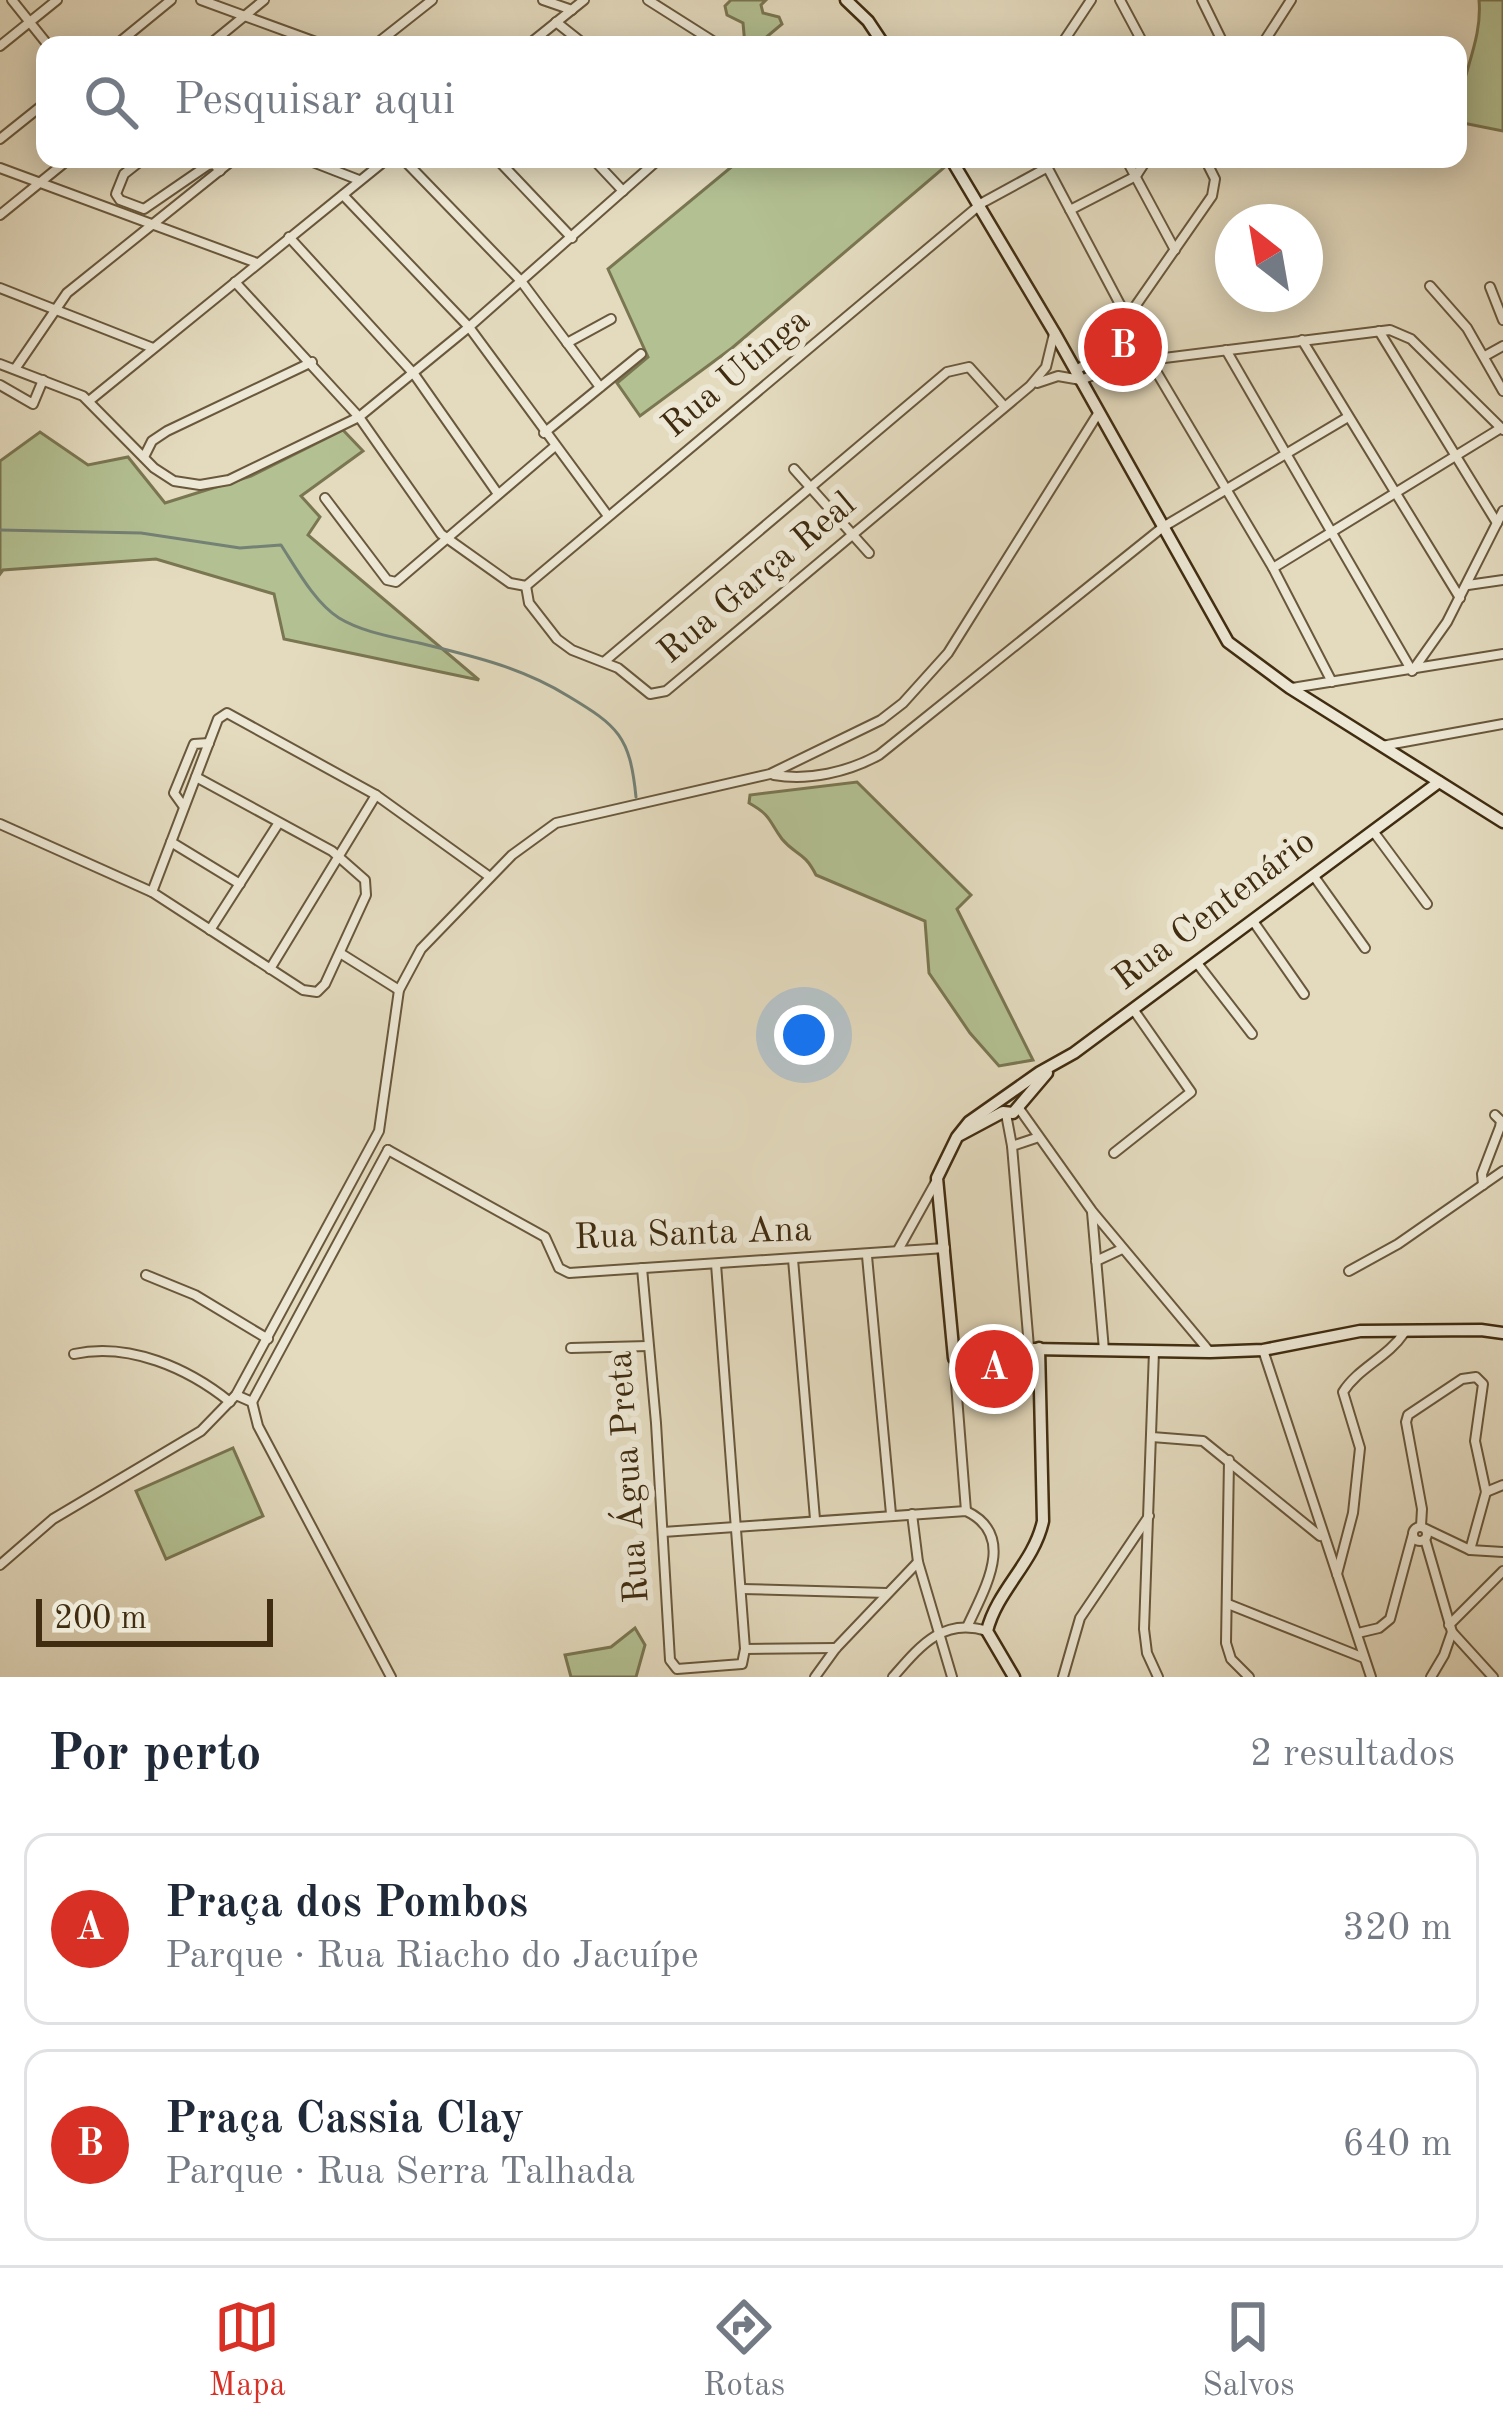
<!DOCTYPE html>
<html lang="pt">
<meta charset="utf-8">
<style>
:root{--surface:#fff;--page:#f2f2f3;--text:#1f2937;--muted:#747a83;--line:#e0e1e3;--accent:#d93025}
body{margin:0;font-family:"Old Standard TT",serif;background:var(--page);color:var(--text)}
.compass{position:absolute;left:1215px;top:204px;width:108px;height:108px;border-radius:50%;background:var(--surface);box-shadow:0 6px 30px #0003;rotate:329deg}
.scale{position:absolute;left:36px;bottom:30px;width:237px;box-sizing:border-box;padding-left:12px;border:6px solid #402c10;border-top:0;font-size:33px;line-height:42px;white-space:nowrap;color:#402c10;-webkit-text-stroke:9px #ede8d5;paint-order:stroke}
.you{position:absolute;left:804px;top:1035px;width:42px;height:42px;margin:-30px;border:9px solid #fff;border-radius:50%;background:#1a73e8;box-shadow:0 0 0 18px #1a73e833}
.badge{display:grid;place-items:center;width:78px;height:78px;border-radius:50%;background:var(--accent);color:#fff;font-size:39px;font-weight:700}
.pin{position:absolute;translate:-50% -50%;border:6px solid #fff;box-shadow:0 3px 12px #0006}
.list{margin:0;padding:0;list-style:none}
h2{display:flex;justify-content:space-between;align-items:center;height:156px;margin:0;padding:0 48px;font-size:51px}
h2 small{font-size:39px;font-weight:400;color:var(--muted)}
.list li{display:grid;grid-template-columns:78px 1fr auto;gap:36px;align-items:center;box-sizing:border-box;height:192px;margin:0 24px 24px;padding:0 24px;border:3px solid var(--line);border-radius:24px}
.list b{display:block;font-size:45px;white-space:nowrap}
.list p{margin:0;font-size:39px;white-space:nowrap;color:var(--muted)}
.list em{font-size:39px;font-style:normal;color:var(--muted)}
.icon{flex:none;width:66px;height:66px;fill:none;stroke:currentColor;stroke-width:2;stroke-linecap:round;stroke-linejoin:round}
.map{position:relative;flex:none;width:1503px;height:1677px;overflow:hidden}
.search{position:absolute;background:var(--surface);box-shadow:0 6px 30px #0003;left:36px;right:36px;top:36px;height:132px;display:flex;align-items:center;gap:30px;box-sizing:border-box;padding:0 42px;border-radius:24px;color:var(--muted);font-size:45px}
.sheet{height:588px;background:var(--surface)}
nav{display:flex;justify-content:space-around;align-items:center;box-sizing:border-box;height:168px;border-top:3px solid var(--line);background:var(--surface);font-size:33px;color:var(--muted)}
nav a{display:grid;justify-items:center;gap:6px}
nav .on{color:var(--accent)}
.map>svg:first-child{display:block}
</style>
<div class="map">
<svg width="1503" height="1677" viewBox="0 0 1503 1677">
<rect width="100%" height="100%" fill="#e4dbbf"/>
<filter id="stains"><feTurbulence type="fractalNoise" baseFrequency=".00167" numOctaves="4"/><feColorMatrix values="0 0 0 0 .2 0 0 0 0 .09 0 0 0 0 .02 0 0 0 .5 -.17"/></filter>
<radialGradient id="worn" r=".72"><stop offset=".6" stop-color="#630" stop-opacity="0"/><stop offset="1" stop-color="#630" stop-opacity=".3"/></radialGradient>
<!-- green -->
<g fill="#b3c092" stroke="#7a7651" stroke-width="3">
<path d="M731,0H766L761,5L763,13L779,17L782,24L757,45H745L743,23L727,15L725,6Z"/>
<path d="M1479,0H1503V131L1458,122C1458,79 1483,43 1479,0Z"/>
<path d="M741,159H942L946,166L732,348L640,416L617,383L648,357L608,269Z"/>
<path d="M343,430L363,451L301,496L320,517L308,535L479,680L284,639L274,594L156,559L3,570L0,574V461L40,432L88,465L128,457L165,503L251,476Z"/>
<path d="M857,782L971,895L957,909L1033,1060L999,1066L970,1033L929,973L925,921L816,875C804,851 795,855 782,839C768,820 772,816 749,803L750,795Z"/>
<path d="M983,1353L1034,1355V1358L1019,1371L1017,1387H965L967,1366Z"/>
<path d="M233,1448L263,1516L166,1559L136,1491Z"/>
<path d="M635,1628L645,1645L636,1677H571L565,1655L611,1647Z"/>
</g>
<g fill="none" stroke-linecap="round" stroke-linejoin="round">
<!-- stream -->
<path stroke="#748175" stroke-width="3" d="M0,530L141,533L240,548L281,545C296,568 315,603 339,618C362,632 393,637 419,643C472,656 521,667 568,696C618,726 630,736 636,797"/>
<!-- street casing -->
<g stroke="#69583c" stroke-width="12">
<g id="street">
<path d="M12,0L48,45"/>
<path d="M201,0L324,45"/>
<path d="M543,0L572,10"/>
<path d="M648,0L719,45"/>
<path d="M1120,0L1144,45"/>
<path d="M1202,0L1224,45"/>
<path d="M556,22L585,45"/>
<path d="M116,45L171,0"/>
<path d="M209,45L264,0"/>
<path d="M375,45L432,0"/>
<path d="M528,45L584,0"/>
<path d="M1061,45L1091,0"/>
<path d="M1262,45L1291,0"/>
<path d="M0,46L57,0"/>
<path d="M0,139L45,103"/>
<path d="M143,159L124,174L116,194L120,200L144,209L208,165L214,164L220,171"/>
<path d="M305,159L359,180"/>
<path d="M403,159L521,281L600,387"/>
<path d="M497,159L572,238"/>
<path d="M593,159L623,191"/>
<path d="M1043,159L1150,361L1273,568L1332,682"/>
<path d="M1126,159L1175,250"/>
<path d="M0,168L257,263"/>
<path d="M343,195L469,327L608,516"/>
<path d="M1070,210L1136,176L1147,159"/>
<path d="M0,215L69,159"/>
<path d="M289,237L414,374L498,494"/>
<path d="M235,282L359,417L441,534L510,583L526,586"/>
<path d="M1430,286L1467,328L1503,391"/>
<path d="M1490,287L1503,320"/>
<path d="M0,288L153,348"/>
<path d="M1379,331L1497,523"/>
<path d="M1302,340L1460,598"/>
<path d="M567,343L611,319"/>
<path d="M1226,350L1412,671"/>
<path d="M1485,356L1503,346"/>
<path d="M0,364L83,396L154,468L174,481L200,485L229,480L359,417L469,327L659,159"/>
<path d="M15,369L67,293L234,159"/>
<path d="M1075,371L1102,354L1212,196L1215,179L1205,159"/>
<path d="M1037,383L1058,376L1081,380L1124,363L1390,330L1411,339L1503,430"/>
<path d="M0,385L33,404L43,380"/>
<path d="M89,401L387,159"/>
<path d="M544,433L641,354"/>
<path d="M144,457L152,441L167,431L312,362"/>
<path d="M794,469L869,553"/>
<path d="M325,498L387,580L396,582L554,447"/>
<path d="M1273,568L1501,428"/>
<path d="M1468,585L1503,580"/>
<path d="M526,586L529,603L557,639L572,650L618,668L650,694L666,691L1030,386L1046,367L1054,334"/>
<path d="M526,586L982,203L1048,167"/>
<path d="M605,661L947,372L969,367L1004,406"/>
<path d="M1413,670L1447,622L1503,511"/>
<path d="M1292,688L1503,654"/>
<path d="M1382,746L1503,724"/>
<path d="M774,775C809,781 848,772 879,755L1163,527L1348,417"/>
<path d="M184,807L174,793L194,744L209,743"/>
<path d="M0,824L152,892L303,990L317,992L325,984L366,895L365,880L332,851L196,777"/>
<path d="M1373,831L1427,904"/>
<path d="M171,842L240,884"/>
<path d="M1313,875L1365,948"/>
<path d="M152,892L218,719L227,713L376,795L490,877"/>
<path d="M1253,921L1304,994"/>
<path d="M210,930L278,824"/>
<path d="M340,953L399,990"/>
<path d="M1197,963L1252,1034"/>
<path d="M270,969L376,795"/>
<path d="M1018,1107L1092,1211L1209,1351"/>
<path d="M1006,1114L1012,1146L1029,1347"/>
<path d="M1012,1146L1036,1138"/>
<path d="M388,1150L545,1237L559,1268L569,1273L945,1248"/>
<path d="M1114,1153L1191,1092L1133,1009"/>
<path d="M1483,1185L1482,1174L1500,1127L1501,1121L1495,1115"/>
<path d="M1092,1212L1104,1350"/>
<path d="M898,1250L937,1180"/>
<path d="M867,1256L891,1514"/>
<path d="M793,1259L815,1519"/>
<path d="M1096,1261L1122,1249"/>
<path d="M642,1268L656,1423L670,1660L677,1669L742,1664L745,1649L716,1264"/>
<path d="M1349,1271L1398,1244L1503,1171"/>
<path d="M146,1275L195,1295L268,1339"/>
<path d="M571,1348L648,1346"/>
<path d="M1263,1350L1371,1677"/>
<path d="M1154,1351L1144,1629L1147,1653L1158,1677"/>
<path d="M74,1354C129,1342 188,1368 230,1402"/>
<path d="M954,1358L966,1511"/>
<path d="M236,1395L252,1402L258,1426L391,1677"/>
<path d="M252,1402L388,1150"/>
<path d="M1152,1437L1203,1441L1320,1536"/>
<path d="M1229,1460L1226,1643L1231,1659L1249,1677"/>
<path d="M1486,1492L1503,1485"/>
<path d="M912,1514L918,1562L952,1677"/>
<path d="M1421,1526L1422,1509L1406,1422L1408,1415L1462,1379L1476,1377L1483,1384L1475,1441L1486,1492L1470,1550"/>
<circle cx="1420" cy="1534" r="7"/>
<path d="M1426,1529L1470,1550L1503,1552"/>
<path d="M663,1532L966,1511C1017,1535 985,1588 968,1625"/>
<path d="M1425,1539L1452,1632L1444,1655L1431,1677"/>
<path d="M0,1565L53,1519L201,1431L236,1395L379,1131L399,990L421,949L512,855L556,823L770,774L881,720L903,703L948,653L1099,412"/>
<path d="M1337,1574L1353,1513L1360,1448L1343,1392C1358,1368 1388,1357 1404,1333"/>
<path d="M742,1589L887,1593"/>
<path d="M1228,1604L1364,1658"/>
<path d="M1449,1625L1503,1571"/>
<path d="M1452,1632L1493,1677"/>
<path d="M1358,1633L1379,1628L1390,1619L1413,1534"/>
<path d="M745,1649L836,1648"/>
<path d="M815,1677L836,1648L918,1562"/>
<path d="M893,1677C920,1646 943,1617 987,1631"/>
<path d="M1063,1677L1080,1618L1149,1516"/>
</g>
</g>
<!-- secondary casing -->
<g stroke="#402c10" stroke-width="15">
<g id="secondary">
<path d="M846,0L868,21L884,45"/>
<path d="M951,159L1054,332L1228,642L1290,688L1503,822"/>
<path d="M1439,782L1074,1053L1040,1072L969,1122L957,1137L937,1178L954,1358L978,1348L1210,1352L1263,1350L1360,1331L1481,1330L1503,1333"/>
<path d="M960,1135L1003,1112L1013,1113L1047,1073"/>
<path d="M1014,1677L987,1631C997,1590 1034,1563 1043,1521L1039,1348"/>
</g>
</g>
<!-- street -->
<use href="#street" stroke="#ede8d5" stroke-width="8"/>
<!-- secondary -->
<use href="#secondary" stroke="#ede8d5" stroke-width="10"/>
</g>
<g text-anchor="middle" dominant-baseline="central" stroke-width="12" stroke-linejoin="round" paint-order="stroke">
<!-- street labels -->
<g font-size="36" fill="#402c10" stroke="#ede8d5">
<text transform="translate(737 374) rotate(-40)">Rua Utinga</text>
<text transform="translate(758 579) rotate(-40)">Rua Garça Real</text>
<text transform="translate(1215 911) rotate(-37)">Rua Centenário</text>
<text transform="translate(693 1235) rotate(-2)">Rua Santa Ana</text>
<text transform="translate(630 1477) rotate(-94)">Rua Água Preta</text>
</g>
</g>
<rect width="100%" height="100%" filter="url(#stains)"/>
<rect width="100%" height="100%" fill="url(#worn)"/>
</svg>
<svg class="compass" viewBox="-18 -18 36 36"><path d="M0-13l5 13h-10z" fill="#e53935"/><path d="M0 13l5-13h-10z" fill="#747a83"/></svg>
<div class="scale">200 m</div>
<div class="you"></div>
<div class="pin badge" style="left:994px;top:1369px">A</div>
<div class="pin badge" style="left:1123px;top:347px">B</div>
<div class="search"><svg class="icon" aria-label="search" viewBox="0 0 24 24"><circle cx="10" cy="10" r="6"/><path d="M15 15l6 6"/></svg>Pesquisar aqui</div>
</div>
<section class="sheet">
<h2>Por perto<small>2 resultados</small></h2>
<ul class="list">
<li><span class="badge">A</span><div><b>Praça dos Pombos</b><p>Parque · Rua Riacho do Jacuípe</p></div><em>320 m</em></li>
<li><span class="badge">B</span><div><b>Praça Cassia Clay</b><p>Parque · Rua Serra Talhada</p></div><em>640 m</em></li>
</ul>
</section>
<nav>
<a class="on"><svg class="icon" aria-label="map" viewBox="0 0 24 24"><path d="M3 6l6-2 6 2 6-2v14l-6 2-6-2-6 2zM9 4v14M15 6v14"/></svg>Mapa</a>
<a><svg class="icon" aria-label="directions" viewBox="0 0 24 24"><path d="M12 3l9 9-9 9-9-9zM9 14v-3h6M13 9l2 2-2 2"/></svg>Rotas</a>
<a><svg class="icon" aria-label="saved" viewBox="0 0 24 24"><path d="M7 4h10v16l-5-4-5 4z"/></svg>Salvos</a>
</nav>
